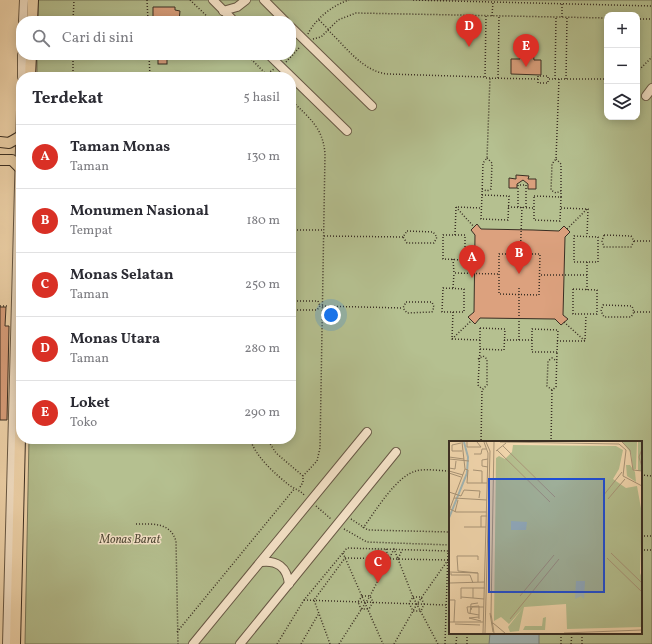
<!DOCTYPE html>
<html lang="id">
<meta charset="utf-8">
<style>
:root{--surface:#fff;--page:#f7f7f7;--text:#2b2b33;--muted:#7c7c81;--line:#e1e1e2;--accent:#d93025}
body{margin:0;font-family:Vollkorn,serif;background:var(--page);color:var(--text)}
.controls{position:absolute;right:12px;top:12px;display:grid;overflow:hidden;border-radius:8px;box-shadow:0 2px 10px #0003}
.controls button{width:36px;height:36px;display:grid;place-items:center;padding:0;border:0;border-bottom:1px solid var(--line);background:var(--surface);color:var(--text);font:20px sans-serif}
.you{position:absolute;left:331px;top:315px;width:14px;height:14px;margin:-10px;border:3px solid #fff;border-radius:50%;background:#1a73e8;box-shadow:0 0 0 6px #1a73e833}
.badge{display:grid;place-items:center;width:26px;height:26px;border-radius:50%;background:var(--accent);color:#fff;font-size:13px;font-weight:700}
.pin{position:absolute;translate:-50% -33px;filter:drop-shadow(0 1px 2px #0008)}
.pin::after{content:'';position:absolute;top:21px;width:14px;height:12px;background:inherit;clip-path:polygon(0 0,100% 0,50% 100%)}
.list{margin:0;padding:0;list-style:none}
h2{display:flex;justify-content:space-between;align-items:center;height:52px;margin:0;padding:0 16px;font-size:17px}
h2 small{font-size:13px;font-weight:400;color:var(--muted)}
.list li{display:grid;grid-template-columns:26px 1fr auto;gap:12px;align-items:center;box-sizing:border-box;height:64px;padding:0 16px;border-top:1px solid var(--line)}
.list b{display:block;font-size:15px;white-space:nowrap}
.list p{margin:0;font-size:13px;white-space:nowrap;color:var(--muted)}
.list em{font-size:13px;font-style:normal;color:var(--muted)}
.icon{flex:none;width:22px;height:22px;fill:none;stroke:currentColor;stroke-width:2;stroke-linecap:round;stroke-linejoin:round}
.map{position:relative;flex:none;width:652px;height:644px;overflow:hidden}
.search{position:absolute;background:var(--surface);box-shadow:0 2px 10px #0003;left:16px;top:16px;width:280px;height:44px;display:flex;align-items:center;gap:10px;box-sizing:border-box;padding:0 14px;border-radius:16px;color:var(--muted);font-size:15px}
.panel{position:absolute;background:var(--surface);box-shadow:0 2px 10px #0003;left:16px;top:72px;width:280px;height:372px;border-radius:16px}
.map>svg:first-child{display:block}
</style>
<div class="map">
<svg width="652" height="644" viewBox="0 0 652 644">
<rect width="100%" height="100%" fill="#f4d9b0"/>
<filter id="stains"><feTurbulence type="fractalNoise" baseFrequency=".005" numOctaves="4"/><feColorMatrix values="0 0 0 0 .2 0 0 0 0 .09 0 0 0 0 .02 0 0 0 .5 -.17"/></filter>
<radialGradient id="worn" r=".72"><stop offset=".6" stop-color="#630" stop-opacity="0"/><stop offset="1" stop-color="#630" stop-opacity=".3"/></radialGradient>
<!-- green -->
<path fill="#b5c090" stroke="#77775a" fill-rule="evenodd" d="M38,0H652V644H25L29,439H291V77H37V55H291V21H38ZM607,15H637V117H607ZM450,442H641V633H450Z"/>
<!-- water -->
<path fill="#a1b7b7" stroke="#77807c" d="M490,633H539V644H489Z"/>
<!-- building -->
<g fill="#dca17e" stroke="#392e23">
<path d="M153,7H175V10L180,11L179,21H153Z"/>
<path d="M521,43H532L534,60H541V75L511,74V59H520Z"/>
<rect x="158" y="59" width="9" height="5"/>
<path d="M516,175L529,176L528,179H536V189H528V184L523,180L517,184V188H509V178L516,179Z"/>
<path d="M477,224L481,229L533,230L559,231L564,226L570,232L565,237L563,315L568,319L561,325L555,319L480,318L475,324L468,317L474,312L475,235L471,230Z"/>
<path d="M0,307H6L5,326H9L7,420H0Z"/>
</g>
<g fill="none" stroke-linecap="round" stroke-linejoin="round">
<!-- minor casing -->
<g stroke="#685946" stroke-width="10">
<g id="minor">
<path d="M213,0L234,21"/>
<path d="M264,0L285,21"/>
<path d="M223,11L237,7L246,0"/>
<path d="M23,21L24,0"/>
<path d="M291,27L372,106"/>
<path d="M269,55L347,131"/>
<path d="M22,77V55"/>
<path d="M646,96L652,88"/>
<path d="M261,562C277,560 287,567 289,584"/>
<path d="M7,644L21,110"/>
<path d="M193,644L367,432"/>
<path d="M240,644L396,452"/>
</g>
</g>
<!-- major casing -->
<g stroke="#392e23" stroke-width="12">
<g id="major">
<path d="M32,21L33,0"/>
<path d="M30,77L31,55"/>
<path d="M0,142L9,143L21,136"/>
<path d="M0,160H12L21,169"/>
<path d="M15,644L21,396"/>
</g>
</g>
<!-- path -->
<g stroke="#392e23" stroke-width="1.5" stroke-dasharray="1 2" stroke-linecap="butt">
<path d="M147,0L148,21"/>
<path d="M190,0L212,21"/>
<path d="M413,0L652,6"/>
<path d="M486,16L485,78L538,79V76H548V79H607"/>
<path d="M492,16L493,2"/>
<path d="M562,17V4"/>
<path d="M637,19H652"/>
<path d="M319,20L328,29"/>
<path d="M73,21L74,0"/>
<path d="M328,30C345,46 363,72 388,74L485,77"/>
<path d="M308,34C315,19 333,5 349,0"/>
<path d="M313,39L321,37L338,20L356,13L607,18"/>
<path d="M149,55L150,77"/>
<path d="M247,55L269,77"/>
<path d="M286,62L300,47"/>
<path d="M637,72L652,57"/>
<path d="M73,77V55"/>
<path d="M263,77L274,69"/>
<path d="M498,78L499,16"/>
<path d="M538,79V83H548V79"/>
<path d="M555,79L556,17"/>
<path d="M559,79L556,159L552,164L551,190L556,193L561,191"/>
<path d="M566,79L567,17"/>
<path d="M291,100C309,118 323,127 325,154L320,448L317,461L303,476"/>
<path d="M556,159L561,164V197"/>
<path d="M482,189L487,191L491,189L492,163L487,158"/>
<path d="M482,195L483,163L487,158L490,78"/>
<path d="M482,195L509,196L508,220L481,219Z"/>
<path d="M534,196L561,197L560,221L534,220Z"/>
<path d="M456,207L474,227"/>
<path d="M508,207L534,208"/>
<path d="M518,207V185H526V207"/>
<path d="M561,208L588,209L587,236"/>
<path d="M567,229L587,209"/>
<path d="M291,230H324"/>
<path d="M407,231L433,232L437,237L434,243H407L403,237Z"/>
<path d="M443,235H465V260L443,259Z"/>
<path d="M455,235L456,207L481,208"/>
<path d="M604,235L631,236L634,241L631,247H604L602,241Z"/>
<path d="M324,236L403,237"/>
<path d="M574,236L598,237V262H574Z"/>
<path d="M634,241H652"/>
<path d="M499,254H540L539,295L499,294Z"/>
<path d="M453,259L454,273L498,274"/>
<path d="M520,262L522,207"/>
<path d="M541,275H587"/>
<path d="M443,288L464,289V312H442Z"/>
<path d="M453,288L454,273"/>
<path d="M573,289L597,290V314H573Z"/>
<path d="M587,290V262"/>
<path d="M291,301H318L320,306"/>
<path d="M406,302H432L434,307L432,312L407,313L403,308Z"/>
<path d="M603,305L632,306L634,312L631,317H604L601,311Z"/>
<path d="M0,306H8"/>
<path d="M291,310H317L320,306L403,308"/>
<path d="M453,312L452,339L480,340"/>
<path d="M634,312H652"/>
<path d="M564,322L585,341"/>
<path d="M480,328L505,329L504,350L480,349Z"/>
<path d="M532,329L558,330L557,352H532Z"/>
<path d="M452,339L471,321"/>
<path d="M504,340H532"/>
<path d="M519,340V287"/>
<path d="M557,341H585L586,315"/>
<path d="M480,349L478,385L482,389"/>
<path d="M478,359L483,356L487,359V385L482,390L481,442"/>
<path d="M552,390L547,386L548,361L552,358L557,361"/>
<path d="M250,439C256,457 274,473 289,485C294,489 300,490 304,495"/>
<path d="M267,439L276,453L303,476V482L299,489"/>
<path d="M551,442L552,390L556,387L557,352"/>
<path d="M641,475L652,476"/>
<path d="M316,506L331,519"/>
<path d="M351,519L368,530L450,532"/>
<path d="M136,524C153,524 170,522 176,541L178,644"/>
<path d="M363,528C375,512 396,476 416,471C426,468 439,471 450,471"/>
<path d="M344,529L367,542L450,545"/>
<path d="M641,536H652"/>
<path d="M386,549L389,559L394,549L398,559L402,550"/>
<path d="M641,550H652"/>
<path d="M343,553L383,644"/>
<path d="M398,559L413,597L438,644"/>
<path d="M362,596H370L373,602L369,609H361L358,602Z"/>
<path d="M413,597H421L424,604L421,611H413L409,603Z"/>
<path d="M304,600L446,605"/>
<path d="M177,632L295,488"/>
<path d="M277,644L304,600L347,548L450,551"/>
<path d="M301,644L319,613"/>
<path d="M330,644L314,600L345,558L448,560"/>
<path d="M339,644L370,596L389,559"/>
<path d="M394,644L417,604L448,560"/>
<path d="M445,644L448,551"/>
<path d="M456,644L457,633"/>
<path d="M467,644V633"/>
<path d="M561,644V633"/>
<path d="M571,644L572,633"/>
<path d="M582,644V633"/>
</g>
<!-- minor -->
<use href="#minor" stroke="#f8e6cc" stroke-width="8"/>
<!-- major -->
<use href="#major" stroke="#f4d9b0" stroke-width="10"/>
</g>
<g text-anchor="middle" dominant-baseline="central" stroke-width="3" stroke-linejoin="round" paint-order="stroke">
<!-- park labels -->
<g font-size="12" font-style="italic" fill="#524b39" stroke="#f8e6cc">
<text x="130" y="540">Monas Barat</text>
</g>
</g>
<!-- overview -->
<g transform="translate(449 441)">
<rect width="193" height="193" fill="#f4d9b0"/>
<path d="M173,1H188L187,28L184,29L182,12ZM189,1H193V30H189ZM64,4L167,5L174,9L170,28L164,38L177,47L188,45L193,73L191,132L193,137V186L118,188L117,163L75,166L70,190L61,191L59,186L74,167L60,183L52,176L45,180L47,17L50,15L56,18L63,11ZM177,24H181L186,31L187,41L178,35ZM97,176L96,189H74L76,185H93L94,177Z" fill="#b5c090"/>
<path d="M62,80L78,81L77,89H62ZM127,140H136L135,158L132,155L126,158Z" fill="#a1b7b7"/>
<path fill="none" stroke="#a1b7b7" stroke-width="2" d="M0,77L18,32L19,16L15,1"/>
<path fill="none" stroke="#a99578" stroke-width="1" d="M18,1V6H32L28,1M51,1L170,3L177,9L174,35L193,45M173,1L181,9L184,29L193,30M12,2L3,4V10H13M54,5L106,56M193,8L190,16L193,26M48,9L101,61M47,10L57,2M25,13H32L33,8H37M0,16L15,18M0,18L20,20M39,26L33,25V19L39,18M0,27L6,28L7,20M16,28L19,29L18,42H38M24,29L33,30V42M0,30L14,34M0,32L12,36M0,51L12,55L15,49L31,50L30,57M154,55L173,31M5,57L38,59M159,58L176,38M1,68L7,71H38M0,70L16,28L13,1M6,71L9,59M15,86H32M37,86H32V75H38M162,112L193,142M158,117L193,151M0,131L29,132V141M2,132V134H21L24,142M29,132L9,130L8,115H29V119M1,142L36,141M24,147V157L35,158M71,155L105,114M12,156L24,157M12,158V147H36M0,159H6L5,181M22,169L23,166H35M41,172L44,191M21,173L22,163L29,162M30,176L20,177L32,180M30,178V165L18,166L19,172L30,174M61,178L110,118M0,181H34M44,182L56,192M6,183L31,184M34,192L39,12L35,1M36,192L41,10L37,1M45,192L42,173L45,1M115,192L193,189"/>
<path fill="#1d4ed8" fill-opacity="0.15" stroke="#1d4ed8" stroke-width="2" d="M40,38H155V151H40Z"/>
<rect width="193" height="193" fill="none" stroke="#392e23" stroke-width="2"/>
</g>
<rect width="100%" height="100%" filter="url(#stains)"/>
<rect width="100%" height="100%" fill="url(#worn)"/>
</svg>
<div class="controls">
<button>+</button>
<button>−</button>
<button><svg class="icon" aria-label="layers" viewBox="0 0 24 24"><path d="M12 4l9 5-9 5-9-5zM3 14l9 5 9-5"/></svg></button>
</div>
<div class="you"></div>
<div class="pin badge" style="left:472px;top:278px">A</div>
<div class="pin badge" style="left:519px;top:274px">B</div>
<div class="pin badge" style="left:378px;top:583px">C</div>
<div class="pin badge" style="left:469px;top:47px">D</div>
<div class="pin badge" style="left:526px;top:67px">E</div>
<div class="search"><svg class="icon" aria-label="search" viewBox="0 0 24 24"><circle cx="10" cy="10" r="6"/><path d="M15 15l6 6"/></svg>Cari di sini</div>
<section class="panel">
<h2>Terdekat<small>5 hasil</small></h2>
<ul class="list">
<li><span class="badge">A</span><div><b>Taman Monas</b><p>Taman</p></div><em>130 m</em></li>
<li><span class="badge">B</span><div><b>Monumen Nasional</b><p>Tempat</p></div><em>180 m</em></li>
<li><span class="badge">C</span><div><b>Monas Selatan</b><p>Taman</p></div><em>250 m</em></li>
<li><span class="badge">D</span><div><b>Monas Utara</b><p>Taman</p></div><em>280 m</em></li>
<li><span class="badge">E</span><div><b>Loket</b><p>Toko</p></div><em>290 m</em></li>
</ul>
</section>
</div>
